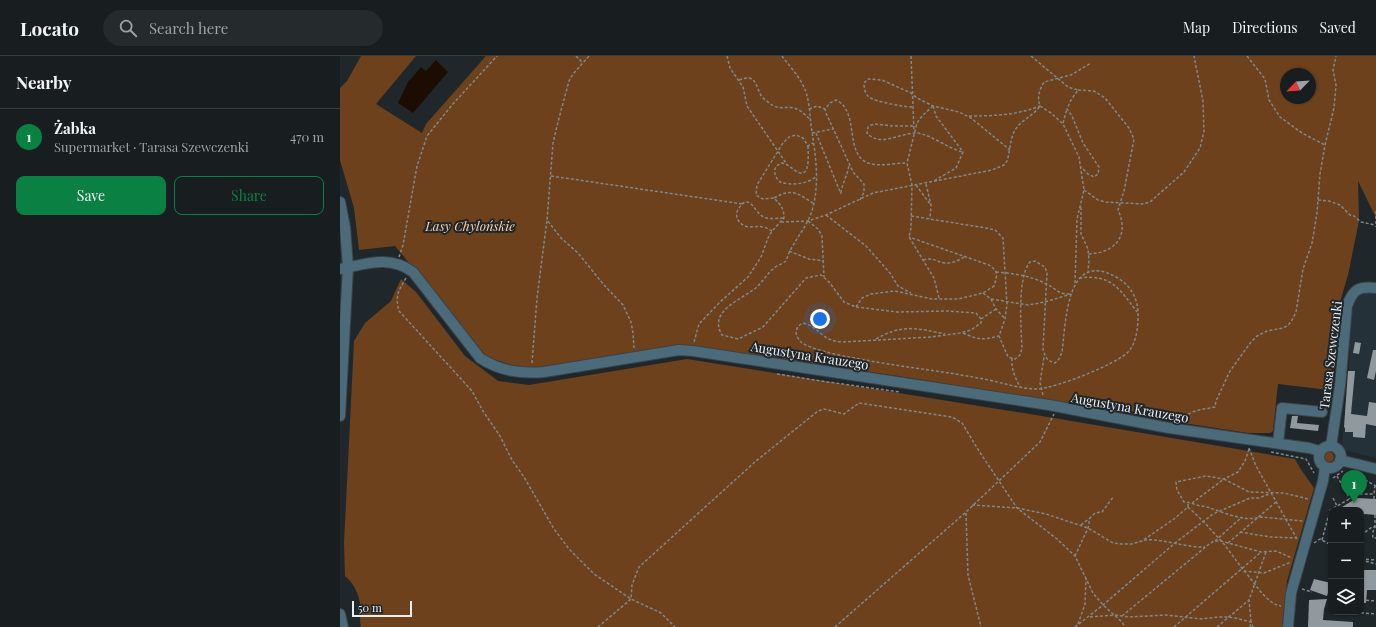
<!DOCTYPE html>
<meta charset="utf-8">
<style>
:root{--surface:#181d20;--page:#252a2d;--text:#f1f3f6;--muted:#9fa2a5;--line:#363b3e;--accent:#0b8043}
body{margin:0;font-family:"Playfair Display",serif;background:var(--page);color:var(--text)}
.controls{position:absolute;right:12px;bottom:12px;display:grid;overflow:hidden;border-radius:8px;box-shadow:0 1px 3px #0004}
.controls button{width:36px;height:36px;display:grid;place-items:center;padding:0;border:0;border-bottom:1px solid var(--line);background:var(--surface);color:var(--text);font:20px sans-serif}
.compass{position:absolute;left:940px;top:12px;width:36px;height:36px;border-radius:50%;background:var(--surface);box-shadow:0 1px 3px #0004;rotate:245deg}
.scale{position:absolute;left:12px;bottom:10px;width:60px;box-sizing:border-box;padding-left:4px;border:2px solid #e9eef0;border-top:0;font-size:11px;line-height:14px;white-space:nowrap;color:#e9eef0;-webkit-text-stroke:3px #20272b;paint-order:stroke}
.you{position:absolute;left:480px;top:263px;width:14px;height:14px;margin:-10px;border:3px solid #fff;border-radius:50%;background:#1a73e8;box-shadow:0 0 0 6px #1a73e833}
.badge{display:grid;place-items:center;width:26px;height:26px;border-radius:50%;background:var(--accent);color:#fff;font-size:13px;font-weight:700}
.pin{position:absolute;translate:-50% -33px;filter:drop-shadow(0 1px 2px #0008)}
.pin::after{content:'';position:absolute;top:21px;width:14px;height:12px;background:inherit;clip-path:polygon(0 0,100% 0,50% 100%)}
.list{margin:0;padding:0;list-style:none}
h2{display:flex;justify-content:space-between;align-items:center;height:52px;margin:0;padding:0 16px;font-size:17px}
h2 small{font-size:13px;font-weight:400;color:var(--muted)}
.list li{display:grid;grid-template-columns:26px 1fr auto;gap:12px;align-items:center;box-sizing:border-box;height:56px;padding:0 16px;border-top:1px solid var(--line)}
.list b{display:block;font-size:15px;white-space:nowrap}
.list p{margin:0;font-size:13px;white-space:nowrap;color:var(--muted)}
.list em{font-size:13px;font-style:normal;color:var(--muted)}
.actions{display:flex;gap:8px;padding:12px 16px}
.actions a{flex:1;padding:9px 0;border:1px solid var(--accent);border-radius:8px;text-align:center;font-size:14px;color:var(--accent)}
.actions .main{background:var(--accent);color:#fff}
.icon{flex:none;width:22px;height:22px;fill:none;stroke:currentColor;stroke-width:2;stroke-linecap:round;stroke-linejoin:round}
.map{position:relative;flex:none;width:1036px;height:571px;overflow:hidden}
header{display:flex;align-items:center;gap:24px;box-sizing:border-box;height:56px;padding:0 20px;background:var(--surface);border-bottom:1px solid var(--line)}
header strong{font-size:19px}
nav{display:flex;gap:22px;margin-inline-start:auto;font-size:14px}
.search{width:280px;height:36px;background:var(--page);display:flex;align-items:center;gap:10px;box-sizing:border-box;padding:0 14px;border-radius:22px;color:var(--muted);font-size:15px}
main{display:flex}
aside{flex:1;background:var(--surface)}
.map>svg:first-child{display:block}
</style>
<header>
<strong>Locato</strong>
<div class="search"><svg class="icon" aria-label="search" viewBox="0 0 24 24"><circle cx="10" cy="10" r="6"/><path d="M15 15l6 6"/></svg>Search here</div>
<nav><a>Map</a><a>Directions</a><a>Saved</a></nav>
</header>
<main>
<aside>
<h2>Nearby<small></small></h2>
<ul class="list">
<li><span class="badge">1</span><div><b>Żabka</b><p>Supermarket · Tarasa Szewczenki</p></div><em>470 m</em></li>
</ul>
<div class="actions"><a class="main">Save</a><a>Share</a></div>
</aside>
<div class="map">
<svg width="1036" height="571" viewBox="0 0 1036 571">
<rect width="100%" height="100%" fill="#20272b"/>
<!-- built -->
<path fill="#243139" d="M1024,235L1036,238V402L1002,393L1010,295H1008L1010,263L1016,240Z"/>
<!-- green -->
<g fill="#6c411c" fill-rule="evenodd">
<path d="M21,0H76L36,48L82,77L86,68L146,0H1036V162L1018,125L1019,165L1008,219L990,280L992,314L991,333L989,334L938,328L933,375L930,377H908L837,366L689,341L558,320L351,290L184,313L147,301L55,190L19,194L14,152L0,104V32L7,25ZM946,18H970V42H946Z"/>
<path d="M61,223L76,236L125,300L158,325L189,329L347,303L708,361L955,403L960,412L974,432L947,525L942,571H21C19,564 21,556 20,548C19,538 13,526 5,520L4,487L14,285L25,267L51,245Z"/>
<circle cx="989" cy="401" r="5"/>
</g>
<!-- water -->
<path fill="#1d0c01" d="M96,4L108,16L73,57L58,47L68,26L81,11L86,15Z"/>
<!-- building -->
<g fill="#90999e">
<path d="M1015,286L1021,287L1019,298L1013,297Z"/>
<path d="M1033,294H1036V315L1034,324L1027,322Z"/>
<path d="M1008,315H1015L1011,358L1027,360L1029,346L1036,347V370L1026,368L1025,382L1013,381V376H1005V372L1004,371Z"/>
<path d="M952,360H958L957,367L979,369L978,375L950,372Z"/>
<path d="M1017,442L1036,443V459L1025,458L1021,460V454H997Z"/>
<path d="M1021,514H1036V534H1027L1026,547H1021Z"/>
<path d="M974,523L991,527L987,540L970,534Z"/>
<path d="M987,543L984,553L983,564L1013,566V571H968L969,544Z"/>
</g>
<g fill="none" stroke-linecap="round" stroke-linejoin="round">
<!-- minor casing -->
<g stroke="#3c4347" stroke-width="12">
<g id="minor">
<path d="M0,146L5,171L8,211L0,360"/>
<path d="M0,213C27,208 49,199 73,216L140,302C160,315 180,318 204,316L339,294L353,295L709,349L829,372L969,392L980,395"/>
<path d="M938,387L942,352L982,356"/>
<circle cx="990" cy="401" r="11"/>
<path d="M991,390L1000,330L1007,250C1013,233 1019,230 1036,232"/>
<path d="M1000,404L1036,413"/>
<path d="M0,558L3,571"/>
<path d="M948,571L951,537L983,425L985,411"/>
</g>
</g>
<!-- path -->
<g stroke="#81878a" stroke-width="1.5" stroke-dasharray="3 2" stroke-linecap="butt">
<path d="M236,0L243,7"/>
<path d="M249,0L233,18L229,25L218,66L213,87L207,164L221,182L238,197L264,229L283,249L291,266L293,277L294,292"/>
<path d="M387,0L390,12L403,31L407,50L446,107"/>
<path d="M442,0C450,11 461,22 466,36C469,46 470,58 471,69C475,96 480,124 473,151C468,172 452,185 446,205C442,208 436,210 433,213C427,218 423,225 418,230C404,243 367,254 382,279L398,283L423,271L466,222L481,219L489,226L504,246L516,251L557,256L608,255L636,257L641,263V267L631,274L620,277L591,281L503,286C480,285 482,272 463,267C459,269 457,271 456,276C456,280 459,284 461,286C472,295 510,301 525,304C563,311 601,315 638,322C658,325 678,333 698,333C715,332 778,308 789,295C796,287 798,272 798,261C799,244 791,229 776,221C726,193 726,266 722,296L719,303L715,307C707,305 705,301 703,293L707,217L705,211L695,205L690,206C677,222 681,271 682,292L680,299L675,303L668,301L659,280L665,263L667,248L663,182L655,174L646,172L571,160"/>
<path d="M571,0L574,75"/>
<path d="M691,0L728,31L738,34L731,44L727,53L732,60L743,87L759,111L758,118L754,121L748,118L741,111"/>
<path d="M907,0L925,23L929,44L940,61L962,77L985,89"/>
<path d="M399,24C417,17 415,30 422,41C424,43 427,45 429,47C441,56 448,48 459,54C463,56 467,61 471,64"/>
<path d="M738,34L754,35L765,42L789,72L794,83L784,135L778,154C790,180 775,197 748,198"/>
<path d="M593,50L582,60L577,67L567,107L572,129L571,172L569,181L594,222L599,242"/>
<path d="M593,50L596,60L623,96L616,112L594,125"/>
<path d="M572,51C565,51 535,46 529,41C525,38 524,32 524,27L528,23L542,24L571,37L577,42L593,50L619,56L631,62L670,94"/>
<path d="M469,53L477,50L485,53"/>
<path d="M629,60C654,60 677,59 700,50"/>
<path d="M723,67L727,53"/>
<path d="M573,70H553L535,68L531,69L528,71L527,77C539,91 559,78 574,77C588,76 608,93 623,96"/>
<path d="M472,77L493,73"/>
<path d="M476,77L501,138"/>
<path d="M468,90C468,97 471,125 456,115C451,112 448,108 442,107C432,110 433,119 440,126C451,130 468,128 477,120"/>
<path d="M211,120L403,148"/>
<path d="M586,128L591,149L590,163"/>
<path d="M576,129L590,148"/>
<path d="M744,134L758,144L766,146L802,148L810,146L844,116L860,92L864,75L863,45L854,0"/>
<path d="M501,137C502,127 508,119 509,108"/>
<path d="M434,142C452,132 458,137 474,148"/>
<path d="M520,144L524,136V128L513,116L486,57L485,53L490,47L496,44C520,55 504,98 528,107C540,111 555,107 567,107"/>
<path d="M978,144L989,145L1000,149L1010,159L1014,160L1021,166L1035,169"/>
<path d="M741,151V178L748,193L749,205L748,215"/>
<path d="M1036,155V171"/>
<path d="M486,159L526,190L550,217L558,230L571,237"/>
<path d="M468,165L478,173L482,180L484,221"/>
<path d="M441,166L468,165L486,159L533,137L652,114L664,109L667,105C670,96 670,83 675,74C681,64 693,60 700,50"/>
<path d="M432,175C429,174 426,171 423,171C418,170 413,171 408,171C399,169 393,160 399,152C409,136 415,156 422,160C428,164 437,162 444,162"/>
<path d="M449,195L469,203L484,205"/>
<path d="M59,201L63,189L77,110L87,80L112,49L157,0"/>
<path d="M583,204C593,201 595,205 604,207C612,208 619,204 626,200"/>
<path d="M656,216C672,217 692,220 706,228C716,232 717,238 729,238"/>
<path d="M66,222C58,236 55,239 59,255L132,335L143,355L160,380L172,404L184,421L214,473L229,493L254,518L291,543L321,557L335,571"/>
<path d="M739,222C771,218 779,232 797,256"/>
<path d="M735,227L737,163L744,134L739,101L723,68L711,57L700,50C697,41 699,35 704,26L731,19L751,7"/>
<path d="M643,237L651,243L688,249L705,246L731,238"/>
<path d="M651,243L656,253L665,263"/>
<path d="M516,251L522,242L531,238L555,235L592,243H618L643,237L654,230C657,219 659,216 649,209L569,181"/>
<path d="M641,263L656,253"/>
<path d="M623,277C638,284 643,284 659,280"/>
<path d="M536,283C562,268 576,272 605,278"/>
<path d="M354,286L359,268L380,246L408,221L421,201L428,182L432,175L444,162C444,153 441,149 434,142L423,143L416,139L417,129L443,87L449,81L456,79L463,82L468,90L473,87"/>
<path d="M672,302C671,313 675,321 680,331"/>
<path d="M192,307L197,242L207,164"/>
<path d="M437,318L481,325L560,336"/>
<path d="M703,339L700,327L704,301"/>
<path d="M842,366C848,353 863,354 875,351L876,345L890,315L911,286L917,280L927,275L943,272L947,270L951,266L956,256L963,213L972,187L977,157L980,118L985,89L994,52L996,29L993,14L996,0"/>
<path d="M909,392L916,410L957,483"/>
<path d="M909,393L905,405L898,416L884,423L866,420L836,426L837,434L844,446L852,447L884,423L909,436L944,437L968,443"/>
<path d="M931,396L966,403L974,417"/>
<path d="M997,420L1010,443"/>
<path d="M993,422L1003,415"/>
<path d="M1025,424L1036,430"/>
<path d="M1016,429L1018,438"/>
<path d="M993,442L997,450"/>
<path d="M1034,443V438"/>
<path d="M852,447C857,450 864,450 870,452C885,457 904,466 921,461L963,465"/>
<path d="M632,449L677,452L706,458L748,472L773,487L781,488H792L802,485L834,463L848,451V447"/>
<path d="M848,451L863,465L884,488L904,515L924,517L951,506"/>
<path d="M626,457L628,519L641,571"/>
<path d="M1035,459C1035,462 1035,466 1035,469C1034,474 1032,476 1033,482H1036"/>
<path d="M741,469L750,462"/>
<path d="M900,476L930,481L956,482"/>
<path d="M1021,479L1032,471H1036"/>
<path d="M804,484C823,482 845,492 865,491"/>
<path d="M982,484L990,454L1018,438H1034L1035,429"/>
<path d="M875,485L902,461"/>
<path d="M888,487L936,446"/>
<path d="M974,487L980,483L991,489"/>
<path d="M735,500L748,472L750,462L755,457L762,456L774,440"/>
<path d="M1021,503L1036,504"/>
<path d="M1021,504L1036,508"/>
<path d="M904,515C914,525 926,548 941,550"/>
<path d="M962,533L972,536"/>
<path d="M1021,544L1036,545"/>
<path d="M1011,556L1036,558"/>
<path d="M782,560L868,489L874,485H881L921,496L936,495L952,502"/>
<path d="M750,561L775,559L789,561L826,559L861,563L878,561H888L895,562L911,566L913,571"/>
<path d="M738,568L745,548L746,522"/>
<path d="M258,571L291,543L292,529L299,511L416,405L478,355L484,353L504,358L519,347L612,361L622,367L639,395L677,452L717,483L735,500L753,537L763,549L782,566L785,571"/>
<path d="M495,571L626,456L700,386L714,358"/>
<path d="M735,571L763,549L835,487L873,458L910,442H919L929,438"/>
<path d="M834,571L920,497"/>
<path d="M877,571L909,544"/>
<path d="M910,571L911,566L909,544L926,496"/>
</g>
<!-- minor -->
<use href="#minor" stroke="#4c6b7a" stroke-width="10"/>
</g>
<g text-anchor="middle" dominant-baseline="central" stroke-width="4" stroke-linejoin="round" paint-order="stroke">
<!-- park labels -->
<g font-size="13" font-style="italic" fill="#ffcda7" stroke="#20272b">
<text x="130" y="169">Lasy Chylońskie</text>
</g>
<!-- street labels -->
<g font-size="13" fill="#e9eef0" stroke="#20272b">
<text transform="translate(470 299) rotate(9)">Augustyna Krauzego</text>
<text transform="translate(990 299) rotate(-83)">Tarasa Szewczenki</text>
<text transform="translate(790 351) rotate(10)">Augustyna Krauzego</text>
</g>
</g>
</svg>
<div class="controls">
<button>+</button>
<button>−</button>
<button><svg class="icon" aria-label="layers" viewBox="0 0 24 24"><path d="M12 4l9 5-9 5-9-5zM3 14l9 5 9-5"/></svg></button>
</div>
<svg class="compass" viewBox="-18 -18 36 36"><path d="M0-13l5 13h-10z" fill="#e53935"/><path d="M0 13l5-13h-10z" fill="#9fa2a5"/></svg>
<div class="scale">50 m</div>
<div class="you"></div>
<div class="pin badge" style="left:1014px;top:447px">1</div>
</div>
</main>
